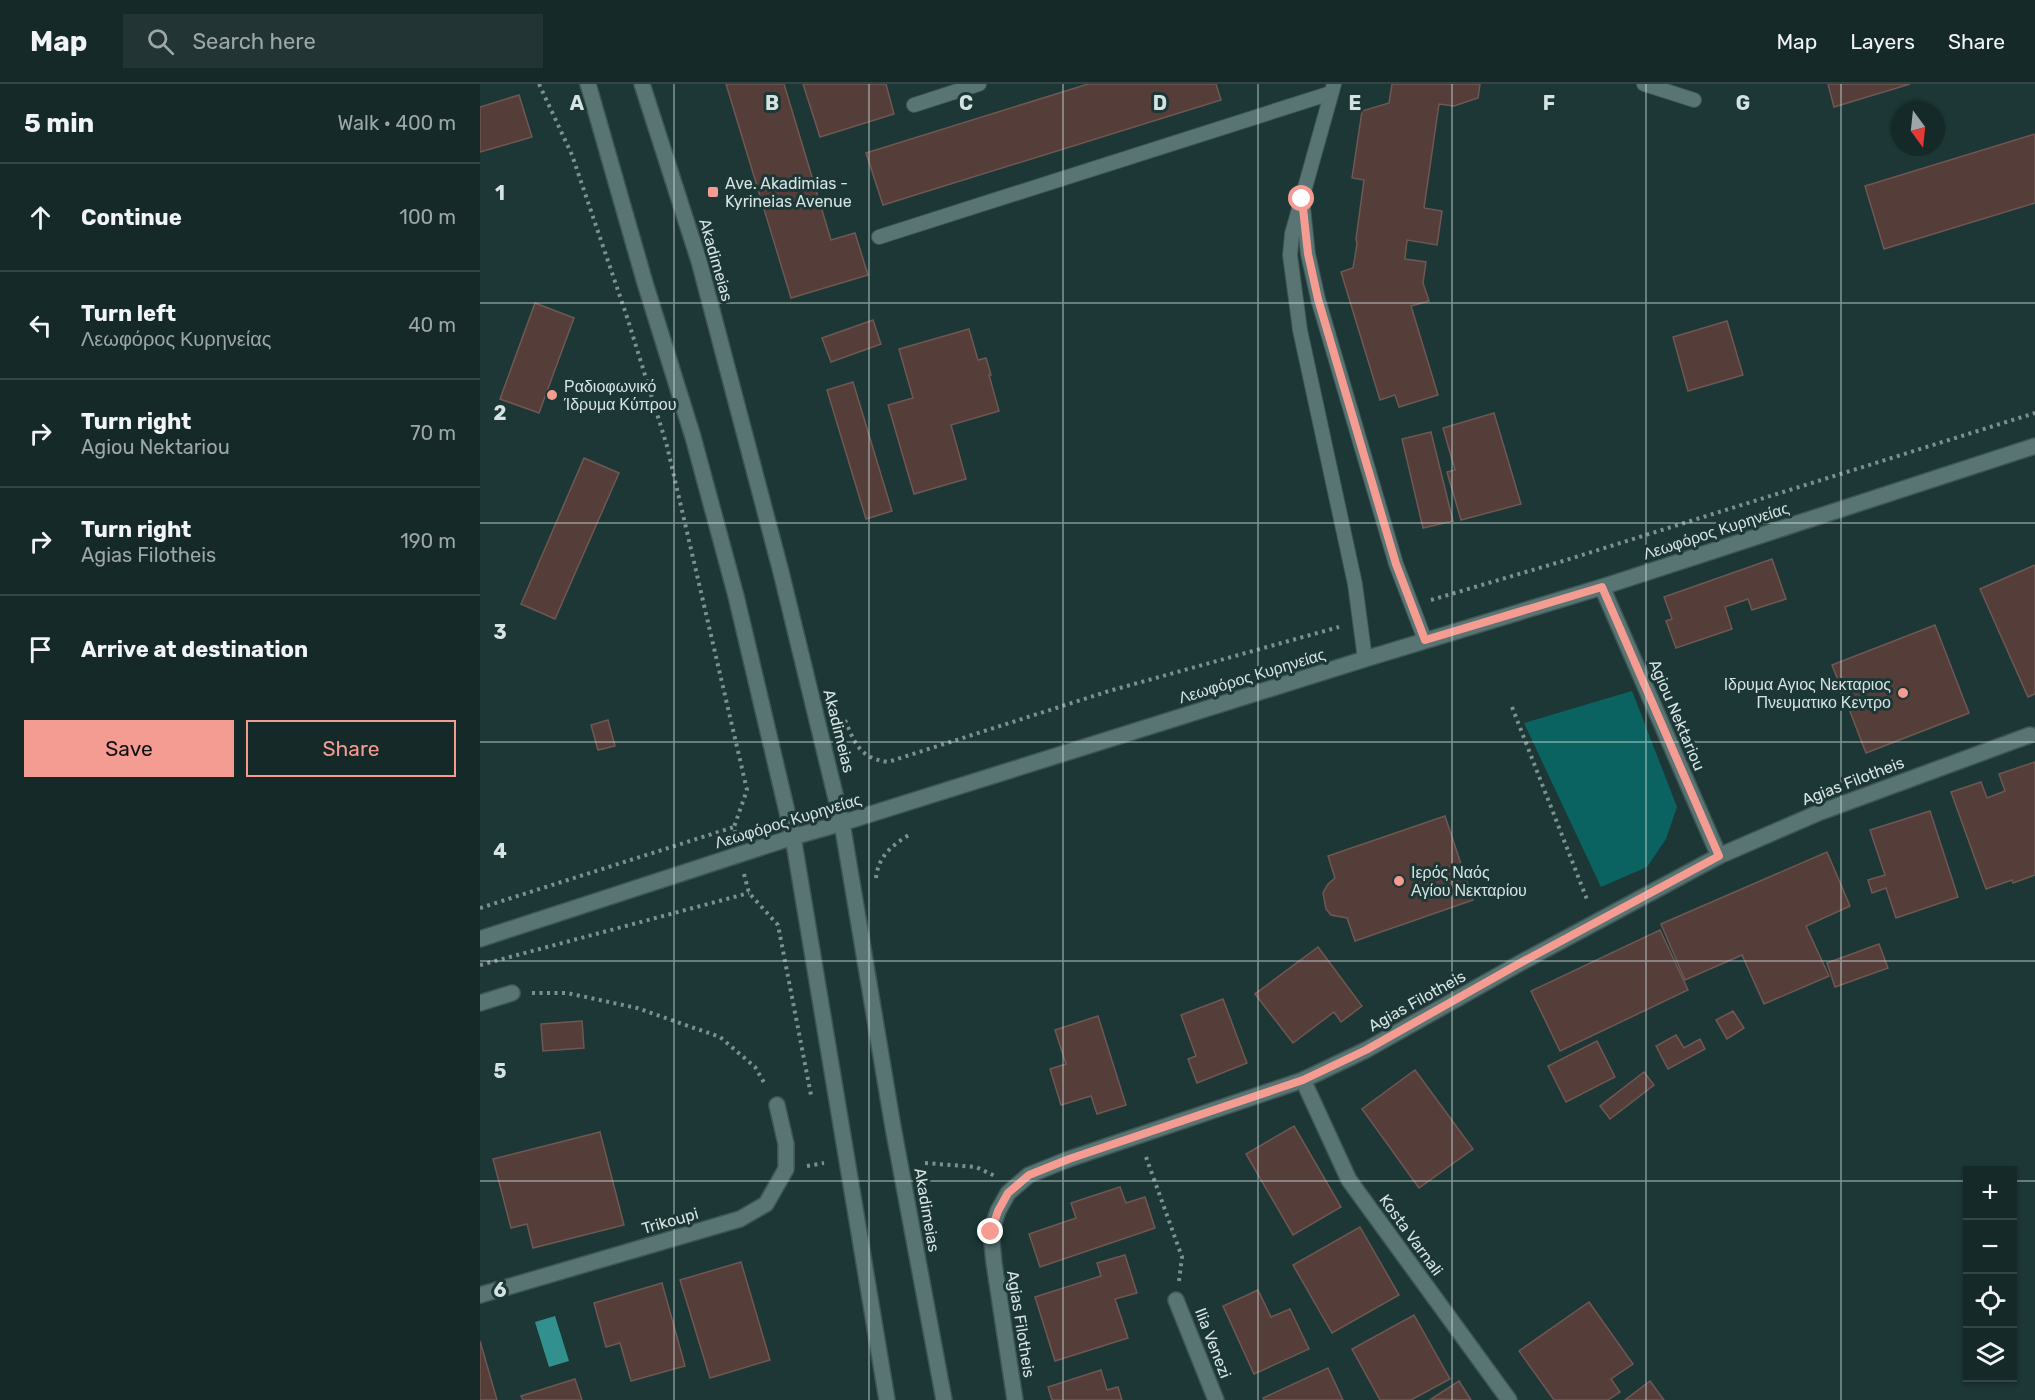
<!DOCTYPE html>
<meta charset="utf-8">
<style>
:root{--surface:#152928;--page:#223534;--text:#f1f3f6;--muted:#9da6a8;--line:#344545;--accent:#f59c92}
body{margin:0;font-family:Rubik,sans-serif;background:var(--page);color:var(--text)}
.controls{position:absolute;right:18px;bottom:18px;display:grid;overflow:hidden;border-radius:0px;box-shadow:0 2px 4px #0004}
.controls button{width:54px;height:54px;display:grid;place-items:center;padding:0;border:0;border-bottom:2px solid var(--line);background:var(--surface);color:var(--text);font:30px sans-serif}
.compass{position:absolute;left:1411px;top:18px;width:54px;height:54px;border-radius:50%;background:var(--surface);box-shadow:0 2px 4px #0004;rotate:165deg}
.stop{position:absolute;width:18px;height:18px;margin:-14px;border:4px solid #f59c92;border-radius:50%;background:#fff}
.stop.end{background:#f59c92;border-color:#fff;box-shadow:0 2px 6px #0008}
.list{margin:0;padding:0;list-style:none}
h2{display:flex;justify-content:space-between;align-items:center;height:78px;margin:0;padding:0 24px;font-size:26px}
h2 small{font-size:20px;font-weight:400;color:var(--muted)}
.list li{display:grid;grid-template-columns:39px 1fr auto;gap:18px;align-items:center;box-sizing:border-box;height:108px;padding:0 24px;border-top:2px solid var(--line)}
.list b{display:block;font-size:22px;white-space:nowrap}
.list p{margin:0;font-size:20px;white-space:nowrap;color:var(--muted)}
.list em{font-size:20px;font-style:normal;color:var(--muted)}
.actions{display:flex;gap:12px;padding:18px 24px}
.actions a{flex:1;padding:14px 0;border:2px solid var(--accent);border-radius:0px;text-align:center;font-size:21px;color:var(--accent)}
.actions .main{background:var(--accent);color:#111}
.icon{flex:none;width:33px;height:33px;fill:none;stroke:currentColor;stroke-width:2;stroke-linecap:round;stroke-linejoin:round}
.map{position:relative;flex:none;width:1555px;height:1316px;overflow:hidden}
header{display:flex;align-items:center;gap:36px;box-sizing:border-box;height:84px;padding:0 30px;background:var(--surface);border-bottom:2px solid var(--line)}
header strong{font-size:28px}
nav{display:flex;gap:33px;margin-inline-start:auto;font-size:21px}
.search{width:420px;height:54px;background:var(--page);display:flex;align-items:center;gap:15px;box-sizing:border-box;padding:0 21px;border-radius:0px;color:var(--muted);font-size:22px}
main{display:flex}
aside{flex:1;background:var(--surface)}
.map>svg:first-child{display:block}
</style>
<header>
<strong>Map</strong>
<div class="search"><svg class="icon" aria-label="search" viewBox="0 0 24 24"><circle cx="10" cy="10" r="6"/><path d="M15 15l6 6"/></svg>Search here</div>
<nav><a>Map</a><a>Layers</a><a>Share</a></nav>
</header>
<main>
<aside>
<h2>5 min<small>Walk · 400 m</small></h2>
<ul class="list">
<li><svg class="icon" aria-label="ahead" viewBox="0 0 24 24"><path d="M12 20V5M6 11l6-6 6 6"/></svg><div><b>Continue</b></div><em>100 m</em></li>
<li><svg class="icon" aria-label="left" viewBox="0 0 24 24"><path d="M17 20v-9H6M10 6l-5 5 5 5"/></svg><div><b>Turn left</b><p>Λεωφόρος Κυρηνείας</p></div><em>40 m</em></li>
<li><svg class="icon" aria-label="right" viewBox="0 0 24 24"><path d="M7 20v-9h11M14 6l5 5-5 5"/></svg><div><b>Turn right</b><p>Agiou Nektariou</p></div><em>70 m</em></li>
<li><svg class="icon" aria-label="right" viewBox="0 0 24 24"><path d="M7 20v-9h11M14 6l5 5-5 5"/></svg><div><b>Turn right</b><p>Agias Filotheis</p></div><em>190 m</em></li>
<li><svg class="icon" aria-label="arrive" viewBox="0 0 24 24"><path d="M6 21V4h12l-3 4 3 4H6"/></svg><div><b>Arrive at destination</b></div></li>
</ul>
<div class="actions"><a class="main">Save</a><a>Share</a></div>
</aside>
<div class="map">
<svg width="1555" height="1316" viewBox="0 0 1555 1316">
<rect width="100%" height="100%" fill="#1c3736"/>
<!-- green -->
<path fill="#0b6361" d="M1152,607L1197,723L1186,755L1167,783L1121,803L1044,639Z"/>
<!-- water -->
<path fill="#32918e" d="M75,1232L89,1277L69,1283L55,1238Z"/>
<!-- building -->
<g fill="#553e3a" stroke="#6f5753" stroke-width="1.5">
<path d="M246,0H304L351,156L375,149L388,191L311,214Z"/>
<path d="M323,0H406L414,30L340,53Z"/>
<path d="M608,0H736L741,16L403,121L386,69Z"/>
<path d="M912,0H1000L998,14L974,22L959,20L944,124L962,127L957,161L927,156L925,175L946,178L943,199L949,217L931,222L958,311L919,323L915,311L900,316L861,188L873,184L877,160L876,155L884,96L872,94L882,27L909,19Z"/>
<path d="M1348,0H1430L1354,23Z"/>
<path d="M39,11L52,53L0,68V23Z"/>
<path d="M1555,50V119L1404,165L1385,102Z"/>
<path d="M55,219L94,234L59,329L20,315Z"/>
<path d="M393,236L401,260L351,278L342,254Z"/>
<path d="M1247,237L1263,291L1208,307L1193,253Z"/>
<path d="M489,245L498,276L506,274L511,291H509L519,327L471,341L486,395L434,410L408,321L433,314L419,265Z"/>
<path d="M373,298L412,427L386,435L347,306Z"/>
<path d="M1014,329L1041,420L981,436L967,388L975,386L963,344Z"/>
<path d="M951,348L973,437L943,444L922,355Z"/>
<path d="M104,374L139,389L75,535L41,520Z"/>
<path d="M1292,475L1306,515L1272,526L1268,515L1245,523L1252,545L1196,564L1186,537L1192,535L1184,513Z"/>
<path d="M1555,481V610L1548,613L1500,505Z"/>
<path d="M1455,541L1489,629L1386,669L1352,581Z"/>
<path d="M128,636L135,662L118,666L111,641Z"/>
<path d="M1555,678V791L1533,799L1532,796L1506,805L1471,708L1501,698L1507,714L1525,707L1519,690Z"/>
<path d="M1450,727L1478,813L1416,834L1406,804L1392,809L1388,796L1405,791L1390,746Z"/>
<path d="M965,732L993,816L875,857L867,834L851,831L846,825L843,809L848,800L855,794L848,772Z"/>
<path d="M1347,768L1370,822L1326,842L1349,892L1284,920L1262,871L1205,896L1181,840Z"/>
<path d="M1180,846L1208,906L1080,967L1051,907Z"/>
<path d="M1399,860L1408,884L1355,903L1347,879Z"/>
<path d="M838,863L882,922L861,938L854,928L813,959L775,910Z"/>
<path d="M743,915L767,979L717,999L708,975L716,972L701,931Z"/>
<path d="M1253,927L1264,944L1247,955L1236,936Z"/>
<path d="M618,932L646,1021L617,1030L611,1012L581,1021L570,985L586,980L575,946Z"/>
<path d="M102,937L104,964L63,967L61,940Z"/>
<path d="M1196,951L1204,964L1220,955L1225,965L1188,985L1176,962Z"/>
<path d="M1117,957L1135,993L1086,1018L1068,982Z"/>
<path d="M935,986L993,1065L939,1104L882,1025Z"/>
<path d="M1164,988L1174,1001L1130,1035L1120,1022Z"/>
<path d="M814,1042L861,1123L813,1151L766,1070Z"/>
<path d="M120,1048L144,1141L53,1164L47,1140L31,1144L13,1075Z"/>
<path d="M640,1103L646,1119L665,1113L675,1144L560,1183L549,1150L596,1134L591,1119Z"/>
<path d="M880,1143L919,1211L852,1249L813,1181Z"/>
<path d="M645,1171L657,1209L635,1215L648,1254L575,1277L555,1213L621,1192L617,1179Z"/>
<path d="M261,1178L290,1276L230,1294L200,1196Z"/>
<path d="M182,1199L205,1282L151,1297L140,1259L126,1263L114,1219Z"/>
<path d="M778,1206L791,1233L810,1225L829,1265L774,1290L743,1222Z"/>
<path d="M1109,1218L1153,1280L1131,1295L1140,1308L1128,1316H1074L1039,1267Z"/>
<path d="M934,1231L970,1295L931,1316H900L872,1265Z"/>
<path d="M0,1257L17,1316H0Z"/>
<path d="M848,1284L863,1316H784L783,1314Z"/>
<path d="M621,1286L627,1306L638,1303L642,1316H572L568,1303Z"/>
<path d="M95,1295L102,1316H43L41,1312Z"/>
<path d="M979,1297L991,1316L951,1315Z"/>
<path d="M1170,1297L1184,1316H1145Z"/>
</g>
<g fill="none" stroke-linecap="round" stroke-linejoin="round">
<!-- service casing -->
<g stroke="#3e5554" stroke-width="16">
<g id="service">
<path d="M854,0L812,150L810,171L820,246L875,500L885,575"/>
<path d="M1164,0L1214,16"/>
<path d="M434,21L499,0"/>
<path d="M823,123L828,170L838,215L916,480L945,556"/>
<path d="M399,153L851,9"/>
</g>
</g>
<!-- minor casing -->
<g stroke="#3e5554" stroke-width="18">
<g id="minor">
<path d="M1122,503L1239,772"/>
<path d="M0,919L32,909"/>
<path d="M823,996L869,1096L1029,1316"/>
<path d="M0,1211L260,1135L286,1120L306,1085V1060L297,1021"/>
<path d="M696,1216L736,1316"/>
<path d="M535,1316L514,1179L511,1148L518,1127L528,1109L549,1091L589,1075L823,996L886,966L1042,878L1239,772L1338,729L1550,651"/>
</g>
</g>
<!-- tertiary casing -->
<g stroke="#3e5554" stroke-width="18">
<path id="tertiary" d="M313,753L362,739"/>
</g>
<!-- secondary casing -->
<g stroke="#3e5554" stroke-width="18">
<g id="secondary">
<path d="M108,0L165,199L213,353L256,512L313,753L407,1316"/>
<path d="M162,0L219,177L301,488L362,739L413,1043L464,1316"/>
<path d="M362,739L885,575L1122,503L1555,362"/>
<path d="M0,855L313,753"/>
</g>
</g>
<!-- path -->
<g stroke="#7c908f" stroke-width="4" stroke-dasharray="3 4.5" stroke-linecap="butt">
<path d="M59,0L92,71L147,233L187,362L267,706L254,743L255,748"/>
<path d="M951,516L1083,477L1555,329"/>
<path d="M1032,623L1108,818"/>
<path d="M365,636C375,660 380,674 408,678L629,607L859,543"/>
<path d="M264,790L269,809L298,841L331,1011"/>
<path d="M396,794C398,773 412,761 429,751"/>
<path d="M0,824L254,743"/>
<path d="M0,881L269,809"/>
<path d="M52,909H87L157,924L240,953L275,983L286,1002"/>
<path d="M666,1073L702,1173L699,1197"/>
<path d="M445,1079L496,1083L515,1092"/>
<path d="M327,1082L344,1079"/>
</g>
<!-- service -->
<use href="#service" stroke="#587473" stroke-width="14"/>
<!-- minor -->
<use href="#minor" stroke="#587473" stroke-width="15"/>
<!-- tertiary -->
<use href="#tertiary" stroke="#587473" stroke-width="15"/>
<!-- secondary -->
<use href="#secondary" stroke="#587473" stroke-width="15"/>
</g>
<g fill="none" stroke-linecap="round" stroke-linejoin="round">
<!-- route -->
<path stroke="#f59c92" stroke-width="8" d="M511,1148L518,1127L528,1109L549,1091L589,1075L823,996L886,966L1042,878L1239,772L1122,503L945,556L916,480L838,215L828,170L822,115"/>
</g>
<!-- grid -->
<path fill="none" stroke="#d5e4e3" stroke-width="1.5" stroke-opacity="0.55" d="M194,0V1316M389,0V1316M583,0V1316M778,0V1316M972,0V1316M1166,0V1316M1361,0V1316M0,219H1555M0,439H1555M0,658H1555M0,877H1555M0,1097H1488M1532,1097H1555"/>
<!-- markers -->
<g fill="#f59c92" stroke="#1c3736" stroke-width="2">
<rect x="227" y="102" width="12" height="12" rx="3"/>
<circle cx="72" cy="311" r="6"/>
<circle cx="1423" cy="609" r="6"/>
<circle cx="919" cy="797" r="6"/>
</g>
<g text-anchor="middle" dominant-baseline="central" stroke-width="6" stroke-linejoin="round" paint-order="stroke">
<!-- poi labels -->
<g font-size="16" fill="#d5e4e3" stroke="#1c3736" text-anchor="start">
<text x="245" y="99">Ave. Akadimias -<tspan x="245" dy="18">Kyrineias Avenue</tspan></text>
<text x="84" y="302">Ραδιοφωνικό<tspan x="84" dy="18">Ίδρυμα Κύπρου</tspan></text>
<text x="1411" y="600" text-anchor="end">Ιδρυμα Αγιος Νεκταριος<tspan x="1411" dy="18">Πνευματικο Κεντρο</tspan></text>
<text x="931" y="788">Ιερός Ναός<tspan x="931" dy="18">Αγίου Νεκταρίου</tspan></text>
</g>
<!-- street labels -->
<g font-size="16" fill="#d5e4e3" stroke="#1c3736">
<text transform="translate(236 176) rotate(74)">Akadimeias</text>
<text transform="translate(1236 447) rotate(-18)">Λεωφόρος Κυρηνείας</text>
<text transform="translate(772 592) rotate(-17)">Λεωφόρος Κυρηνείας</text>
<text transform="translate(1197 631) rotate(67)">Agiou Nektariou</text>
<text transform="translate(359 647) rotate(76)">Akadimeias</text>
<text transform="translate(1373 697) rotate(-21)">Agias Filotheis</text>
<text transform="translate(308 737) rotate(-17)">Λεωφόρος Κυρηνείας</text>
<text transform="translate(937 917) rotate(-29)">Agias Filotheis</text>
<text transform="translate(447 1126) rotate(80)">Akadimeias</text>
<text transform="translate(190 1137) rotate(-16)">Trikoupi</text>
<text transform="translate(931 1151) rotate(54)">Kosta Varnali</text>
<text transform="translate(541 1240) rotate(81)">Agias Filotheis</text>
<text transform="translate(733 1259) rotate(69)">Ilia Venezi</text>
</g>
</g>
<g font-size="20" text-anchor="middle" font-weight="bold" fill="#d5e4e3" stroke="#1c3736" stroke-width="6" stroke-linejoin="round" paint-order="stroke">
<text x="97" y="26">A</text>
<text x="292" y="26">B</text>
<text x="486" y="26">C</text>
<text x="680" y="26">D</text>
<text x="875" y="26">E</text>
<text x="1069" y="26">F</text>
<text x="1263" y="26">G</text>
<text x="20" y="116">1</text>
<text x="20" y="336">2</text>
<text x="20" y="555">3</text>
<text x="20" y="774">4</text>
<text x="20" y="994">5</text>
<text x="20" y="1213">6</text>
</g>
</svg>
<div class="controls">
<button>+</button>
<button>−</button>
<button><svg class="icon" aria-label="locate" viewBox="0 0 24 24"><circle cx="12" cy="12" r="6"/><path d="M12 2v4M12 18v4M2 12h4M18 12h4"/></svg></button>
<button><svg class="icon" aria-label="layers" viewBox="0 0 24 24"><path d="M12 4l9 5-9 5-9-5zM3 14l9 5 9-5"/></svg></button>
</div>
<svg class="compass" viewBox="-18 -18 36 36"><path d="M0-13l5 13h-10z" fill="#e53935"/><path d="M0 13l5-13h-10z" fill="#9da6a8"/></svg>
<div class="stop" style="left:822px;top:115px"></div>
<div class="stop end" style="left:511px;top:1148px"></div>
</div>
</main>
